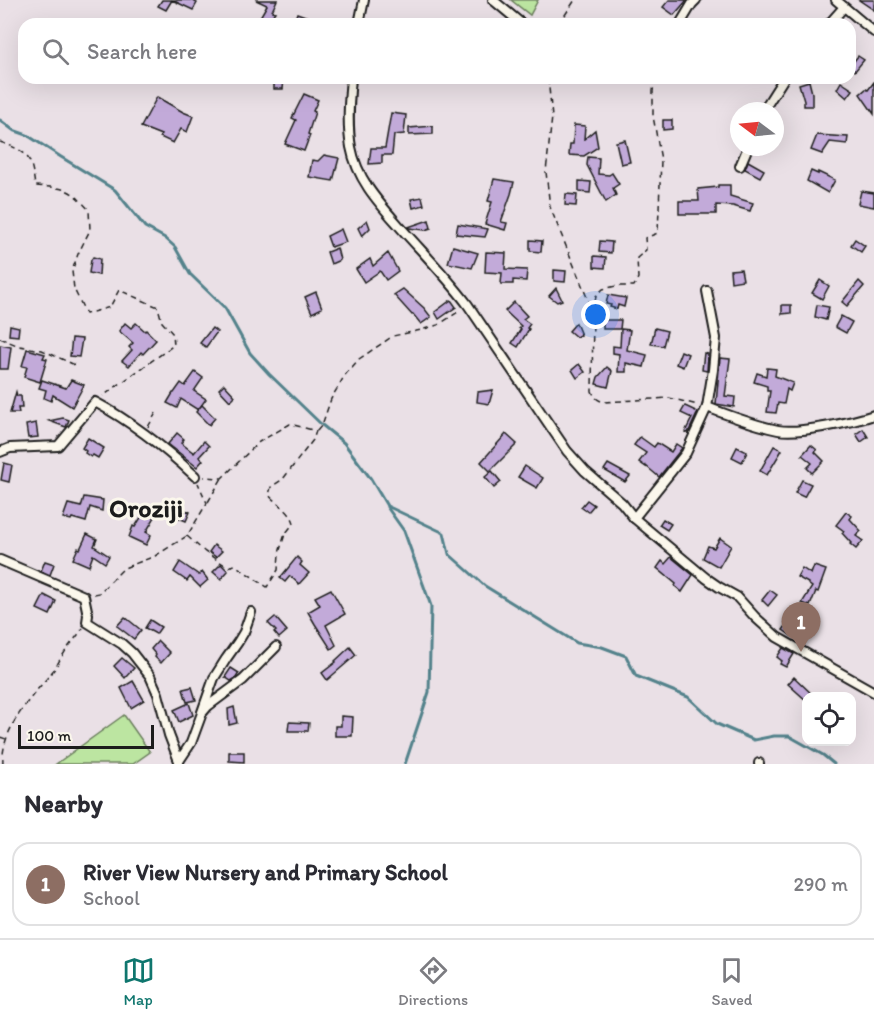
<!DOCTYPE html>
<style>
:root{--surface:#fff;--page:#f2f2f3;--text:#2b2b33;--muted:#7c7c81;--line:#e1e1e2;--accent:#0f766e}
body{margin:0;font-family:Itim,sans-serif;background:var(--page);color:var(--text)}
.controls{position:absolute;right:18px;bottom:18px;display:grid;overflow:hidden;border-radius:12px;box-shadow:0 6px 24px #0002}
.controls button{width:54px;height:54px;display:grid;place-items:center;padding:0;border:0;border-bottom:2px solid var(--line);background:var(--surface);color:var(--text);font:30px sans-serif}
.compass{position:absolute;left:730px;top:102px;width:54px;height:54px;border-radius:50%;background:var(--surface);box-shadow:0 6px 24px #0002;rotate:286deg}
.scale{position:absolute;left:18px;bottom:15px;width:136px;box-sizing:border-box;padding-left:6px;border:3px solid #1c1c1c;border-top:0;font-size:16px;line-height:21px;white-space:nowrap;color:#1c1c1c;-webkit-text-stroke:4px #fbf7ec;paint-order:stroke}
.you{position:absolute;left:596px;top:315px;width:21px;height:21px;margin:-15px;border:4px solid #fff;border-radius:50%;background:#1a73e8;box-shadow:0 0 0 9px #1a73e833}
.badge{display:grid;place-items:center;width:39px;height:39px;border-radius:50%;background:var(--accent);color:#fff;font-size:20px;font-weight:700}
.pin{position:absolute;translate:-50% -50px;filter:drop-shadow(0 2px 3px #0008)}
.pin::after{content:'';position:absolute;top:32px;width:21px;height:18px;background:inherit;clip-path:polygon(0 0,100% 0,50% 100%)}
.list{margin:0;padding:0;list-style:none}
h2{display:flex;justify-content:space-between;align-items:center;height:78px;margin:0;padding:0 24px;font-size:26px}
h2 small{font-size:20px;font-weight:400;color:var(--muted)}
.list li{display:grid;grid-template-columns:39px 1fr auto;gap:18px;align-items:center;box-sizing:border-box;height:84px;margin:0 12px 12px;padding:0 12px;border:2px solid var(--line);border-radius:18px}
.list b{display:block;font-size:22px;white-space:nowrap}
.list p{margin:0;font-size:20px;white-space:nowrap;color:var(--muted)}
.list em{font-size:20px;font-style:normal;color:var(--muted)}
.icon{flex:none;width:33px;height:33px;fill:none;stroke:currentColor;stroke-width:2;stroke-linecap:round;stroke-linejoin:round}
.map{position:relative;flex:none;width:874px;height:764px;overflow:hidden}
.search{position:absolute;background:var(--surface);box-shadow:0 6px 24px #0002;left:18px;right:18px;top:18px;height:66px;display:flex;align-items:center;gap:15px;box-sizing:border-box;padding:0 21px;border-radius:18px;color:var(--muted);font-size:22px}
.sheet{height:174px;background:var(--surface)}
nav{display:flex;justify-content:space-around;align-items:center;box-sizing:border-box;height:84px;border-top:2px solid var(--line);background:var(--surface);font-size:16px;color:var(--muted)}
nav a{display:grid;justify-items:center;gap:3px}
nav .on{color:var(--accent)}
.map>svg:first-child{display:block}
</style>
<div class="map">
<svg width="874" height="764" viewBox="0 0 874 764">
<rect width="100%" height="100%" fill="#eae0e6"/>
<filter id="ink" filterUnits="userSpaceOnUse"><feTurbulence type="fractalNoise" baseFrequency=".0167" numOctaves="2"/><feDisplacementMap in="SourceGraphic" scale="12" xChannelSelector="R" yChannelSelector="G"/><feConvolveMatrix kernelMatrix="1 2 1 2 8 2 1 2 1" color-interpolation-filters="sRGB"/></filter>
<g filter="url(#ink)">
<!-- green -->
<g fill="#bce5a1" stroke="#6c805e" stroke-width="1.5">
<path d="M511,0H538L530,15Z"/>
<path d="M124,715L150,752L133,764H56Z"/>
</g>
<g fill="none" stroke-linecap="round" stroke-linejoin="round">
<!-- stream -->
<g stroke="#53828b" stroke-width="3">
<path d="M0,120L13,130L27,135L61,157L115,190L145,227L165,238L175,247L190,274L225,308L250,353L269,374L322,425L344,443L371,479L387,506L444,533L449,554L485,586L577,643L602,647L626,656L636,676L688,697L717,724L754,740L774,736H789L823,755L834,764"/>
<path d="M387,507L404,531L431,606L429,692L405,764"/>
</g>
</g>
<!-- building -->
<g fill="#c2aad9" stroke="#1c1c1c" stroke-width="1.5">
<path d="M162,0H192L197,3L193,10L172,0L166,10L158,6Z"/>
<path d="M256,0H277L272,11L275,12L266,24H256L267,5Z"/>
<path d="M669,0H687L674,15L663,7Z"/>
<path d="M859,0H874V10Z"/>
<path d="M297,13L308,17L306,24H293Z"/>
<path d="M858,56L864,60L855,71L850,66Z"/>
<path d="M274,78H284L283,89H274Z"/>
<path d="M809,81L812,93V106H804V101L799,84Z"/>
<path d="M841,82L853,90L847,98L837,89Z"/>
<path d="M874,82V114L860,94L866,89L868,90Z"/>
<path d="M304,94L318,100L313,111L315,112L308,134L310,135L304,151L285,144L296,120L292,118Z"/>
<path d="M157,97L183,112L193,116L187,132L181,129L173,143L160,137L161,135L141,127Z"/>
<path d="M391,113L406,115L404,134L394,135L392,155H382V163L369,164L371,148H385Z"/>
<path d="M663,120H672V129L663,130Z"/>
<path d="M574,125L585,126L584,139L595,130L598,147L584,156L569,155L570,144H573Z"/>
<path d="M433,126V134L409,135V128Z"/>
<path d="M817,135L848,137L847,144L830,142L822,154L811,150Z"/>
<path d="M625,140L630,162L621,164L616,142Z"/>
<path d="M324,155L339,158L333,181L309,177L312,160L318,161Z"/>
<path d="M588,157L599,158L598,174L609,175L612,173L619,184L613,188L616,195L606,202L587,165Z"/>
<path d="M748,161L764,170L760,177L745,169Z"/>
<path d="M811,171L818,174V172L835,180L828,193L807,181Z"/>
<path d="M494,179L514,182L511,194L501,222L507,223L505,230L485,224L492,202L488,201Z"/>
<path d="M579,181L591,182L590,193L579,192Z"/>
<path d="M718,185H730V196L753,203L750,211L733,206L716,205V214H679V201H699L698,189L718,187Z"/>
<path d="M861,191L874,193V207L858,204Z"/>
<path d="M566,194L577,195L576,206L565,205Z"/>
<path d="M422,197L424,205L413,208L411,199Z"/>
<path d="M367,220L370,228L362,236L358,228Z"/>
<path d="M429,220L431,228L425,230L409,228L408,227Z"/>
<path d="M458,224L488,229L485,237L456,234Z"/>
<path d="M341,229L346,242L331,247L327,236Z"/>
<path d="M855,239L865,246L861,252L851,245Z"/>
<path d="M530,240L542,241L541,252L530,251Z"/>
<path d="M600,241L612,242L611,253L599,252Z"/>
<path d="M453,246L478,253L472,268L448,263Z"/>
<path d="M337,248L340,260L331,264L327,252Z"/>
<path d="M486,252L506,253L505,269L527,270L526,281L513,280V284H501L502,273L485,272Z"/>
<path d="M388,253L398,271L386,280L380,271L364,282L356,269L370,259L373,266Z"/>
<path d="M594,256L606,257L605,268L594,267Z"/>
<path d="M93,257L100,259L99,275L89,273L91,260Z"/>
<path d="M741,269L743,280L731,282L730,270Z"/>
<path d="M554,270L566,271L565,282L554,281Z"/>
<path d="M820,280L829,286L822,299L812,293Z"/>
<path d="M859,281L864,286L847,306L842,302Z"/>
<path d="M556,288L562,300L557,302L549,296Z"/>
<path d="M403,289L424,308L431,317L421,324L413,314L412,315L394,295Z"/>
<path d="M316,292L322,308L312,313L305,297Z"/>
<path d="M608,295L626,298L624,307L618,305L617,309L610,307L611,305L606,304Z"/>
<path d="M451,300L456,307L439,319L435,312Z"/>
<path d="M514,302L527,316L523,319L530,324L527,328L529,329L518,347L512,343L521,329L519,328L521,326L505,311Z"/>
<path d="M782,305H791V313L782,314Z"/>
<path d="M817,305L829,307L826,320L815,317Z"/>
<path d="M841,316L852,322L846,333L835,327Z"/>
<path d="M603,320H621L620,329H603Z"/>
<path d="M125,323L131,328L136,323L145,331L146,330L156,340L143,354L141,352L129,366L122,361L132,350L129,347L133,343L119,331Z"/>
<path d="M576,323L581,335L576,337L569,331Z"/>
<path d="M10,325L19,327L18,336L9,335Z"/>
<path d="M212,328L217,332L206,347L200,343Z"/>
<path d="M655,328L667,331L663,346L651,344Z"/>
<path d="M621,329L630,330L627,350L647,355L644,367L626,363V372H618L619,354L613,353V346L620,347Z"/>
<path d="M72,338L82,339L79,357L70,356Z"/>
<path d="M0,345L11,347L8,369H0Z"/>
<path d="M27,349L45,354L43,358L47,359L40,382L24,377L27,367L22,366Z"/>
<path d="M681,351L688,354L683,367L676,364Z"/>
<path d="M704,353L708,354L707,371L702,370Z"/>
<path d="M720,358L730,359L725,396L735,397L734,407L716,404Z"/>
<path d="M579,364L585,372L577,378L572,370Z"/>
<path d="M607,367L612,371L608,387L596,384L598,377Z"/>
<path d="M767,368L776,369L775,376L793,383L790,391L787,389L784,404L778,403L776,413L767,412L770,391H767V386L754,382L757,373L766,376Z"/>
<path d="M195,372L203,378L194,391L206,399L198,410L181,399L177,408L167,403L173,393H174L181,383L185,386Z"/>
<path d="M42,380L66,388L71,380L84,385L72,407L53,395L51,401L44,398L46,390L39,388Z"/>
<path d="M224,384L235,396L230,401L219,389Z"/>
<path d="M493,390L489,404L477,402L478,392Z"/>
<path d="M16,392L17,396H21L22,408H18L19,413H10Z"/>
<path d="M202,405L215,418L209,425L196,412Z"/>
<path d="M685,406L698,412L688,433L685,432L692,418L681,413Z"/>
<path d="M63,418L69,420L66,427L49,421Z"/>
<path d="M36,423L38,437L28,438L26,425Z"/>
<path d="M863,429L868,437L861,442L856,434Z"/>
<path d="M177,433L184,439L181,443L194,453L204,441L209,446L199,457L203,460L197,467L168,444Z"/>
<path d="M506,434L517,444L490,471L481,462Z"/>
<path d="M640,437L654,447L657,443L671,452L676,444L682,448L659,477L646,466V467L639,462L646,453L634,445Z"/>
<path d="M88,438L104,448L98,458L93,455L91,457L85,453L86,451L82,448Z"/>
<path d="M811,445L817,450L815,452L824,461L812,473L807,468L812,463L802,455Z"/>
<path d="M774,446L782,450L767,475L760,471Z"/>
<path d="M737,447L747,452L742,462L732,457Z"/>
<path d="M4,463L12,465L9,482L1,480Z"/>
<path d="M608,464L630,476L625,482L604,470Z"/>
<path d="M525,466L543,478L537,488L518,477Z"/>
<path d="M492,471L501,482L494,488L485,477Z"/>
<path d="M802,480L811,484L804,497L795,493Z"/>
<path d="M84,497L103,500L102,511L90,507L86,522L72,518L71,520L63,518L68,504L81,507Z"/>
<path d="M587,500L594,505L588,512L581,507Z"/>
<path d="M182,509L190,512L186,521L179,518Z"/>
<path d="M145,511L155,517L146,532L151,535L146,545L129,537L133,526L135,527Z"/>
<path d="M846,512L852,516L850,519L861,531L856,536L863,541L856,549L850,544L851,543L842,533L844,531L836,525Z"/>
<path d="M663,519L671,524L667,530L659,525Z"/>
<path d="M87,534L97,539L94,546L109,556L105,563L93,555L89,566L73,559L78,548L80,549Z"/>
<path d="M720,538L731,546L719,567L703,558L708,546L714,548Z"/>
<path d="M214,545L222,551L216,557L209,552Z"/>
<path d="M297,557L302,562L300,565L309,573L299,584L290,576L285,582L280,578Z"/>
<path d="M671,557L693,575L682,592L675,586L676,584L657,568L662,561L665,564Z"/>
<path d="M45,561L54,564L50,575L41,571Z"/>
<path d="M180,562L199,575L202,572L208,580L200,587L190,577L187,581L174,572Z"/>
<path d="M221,564L228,571L221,579L213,572Z"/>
<path d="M814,566L826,570L818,592L816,591L810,606L802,603L812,587L808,584V583L797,577L802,568L811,574Z"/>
<path d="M331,589L345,614L326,625L336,645L331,649L315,624L308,612L320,605L315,597Z"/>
<path d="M770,590L777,595L768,606L762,600Z"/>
<path d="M44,595L56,601L50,615L37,609Z"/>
<path d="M125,617L141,630L134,639L117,626Z"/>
<path d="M275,617L287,631L279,638L274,632L276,631L268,623Z"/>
<path d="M150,620L161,627L156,634L145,628Z"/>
<path d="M790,620L799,626L792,636L783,630Z"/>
<path d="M158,641L170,653L161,663L155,657L156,655L151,649Z"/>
<path d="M350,647L356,655L327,680L322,673L336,662L335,661Z"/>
<path d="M783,648L794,654L786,667L780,664L782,661L777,657Z"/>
<path d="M122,658L134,668L125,678L114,666Z"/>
<path d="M231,668L239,673L236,678L231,681L225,677Z"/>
<path d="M794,677L814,696H807V701L788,684Z"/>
<path d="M133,681L144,700L131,708L121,688Z"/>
<path d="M192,687L196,700L187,702L183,689Z"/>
<path d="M189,703L193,715L179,722L174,710Z"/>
<path d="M234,707L237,723L229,725L228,709Z"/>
<path d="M341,716L353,717L352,736H335V726H341Z"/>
<path d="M289,722L309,723L308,731H288Z"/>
<path d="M229,752H244V762L229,761Z"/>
</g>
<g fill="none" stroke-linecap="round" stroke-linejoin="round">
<!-- street casing -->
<g stroke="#1c1c1c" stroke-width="12">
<g id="street">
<path d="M493,0L522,24"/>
<path d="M836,0L874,32"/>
<path d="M359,24L364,0"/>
<path d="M680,24L692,4L696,0"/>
<path d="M829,24L844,7"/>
<path d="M351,78C349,100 347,125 351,147C357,180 380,204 401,228C424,254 448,278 468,305L567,451L585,471L622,503L634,518L706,578L719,587L737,597L755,617L777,637L874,692"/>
<path d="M763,111L784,78"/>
<path d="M740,166L748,147"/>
<path d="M707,291L716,338L713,370L707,407"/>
<path d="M0,452L10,448L58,446L95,402C132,422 165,448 195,476"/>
<path d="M634,518L686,453L707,407C730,416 754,425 778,430C799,434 853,422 874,415"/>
<path d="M0,560L84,596L88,615L87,622L122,644L132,653L150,676L158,694L169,735L179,761"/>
<path d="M202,712L214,678L226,659L238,642L244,632L251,612"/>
<path d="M179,764V761L191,743L202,713L208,706L243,680L276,647"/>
<path d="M759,764V763"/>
</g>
</g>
<!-- path -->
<g stroke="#1c1c1c" stroke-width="1.5" stroke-dasharray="6 4.5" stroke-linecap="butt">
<path d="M559,24L575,0"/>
<path d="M548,78L552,117L546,172L550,207L593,312"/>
<path d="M655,78L653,91V116L661,160L658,233L645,238L646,250L637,258L638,278L634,286H616L603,289L596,296L593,313L592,391C595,398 597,400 604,402L669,398L698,405"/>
<path d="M0,142C29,152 31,156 35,186C65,188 69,187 89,210L90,230L78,254L72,271L74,289L86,314L110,307L119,290L158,307L162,322L173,334L174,345L103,396"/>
<path d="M0,338L19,346L42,350L75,365"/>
<path d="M148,427L156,413"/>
<path d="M317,431L322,425L331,399L345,375L359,359L393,336L421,330L438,325L461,310"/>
<path d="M208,502L222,478"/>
<path d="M187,536L205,552L228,567L235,565L267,587L278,570L279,553L285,534L294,523C291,511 276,504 269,495L271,487L283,479L313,440L316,431L290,424L259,442L222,478L204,477"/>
<path d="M94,594L99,593L124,568L155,556L187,536L207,503L198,483"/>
<path d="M0,737L6,739"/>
<path d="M3,764C0,727 35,694 56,667C58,663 60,659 63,655C69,645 77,637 83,628"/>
</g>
<!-- street -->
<use href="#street" stroke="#fbf7ec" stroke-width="8"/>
</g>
</g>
<g text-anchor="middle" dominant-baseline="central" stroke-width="6" stroke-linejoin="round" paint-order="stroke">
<!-- quarter labels -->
<g font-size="26" font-weight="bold" fill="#1c1c1c" stroke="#fbf7ec">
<text x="146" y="508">Oroziji</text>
</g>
</g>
</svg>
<div class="controls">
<button><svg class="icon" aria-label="locate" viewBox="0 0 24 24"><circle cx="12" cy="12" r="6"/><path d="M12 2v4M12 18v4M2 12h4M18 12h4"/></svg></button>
</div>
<svg class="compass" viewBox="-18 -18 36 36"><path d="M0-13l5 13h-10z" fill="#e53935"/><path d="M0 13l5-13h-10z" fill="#7c7c81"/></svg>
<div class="scale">100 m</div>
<div class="you"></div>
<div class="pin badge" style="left:801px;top:652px;background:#8d6e63">1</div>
<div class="search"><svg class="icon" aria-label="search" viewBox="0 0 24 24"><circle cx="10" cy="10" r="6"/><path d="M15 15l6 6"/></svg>Search here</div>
</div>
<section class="sheet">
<h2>Nearby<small></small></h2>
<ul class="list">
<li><span class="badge" style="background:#8d6e63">1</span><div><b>River View Nursery and Primary School</b><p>School</p></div><em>290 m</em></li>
</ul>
</section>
<nav>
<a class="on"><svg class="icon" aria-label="map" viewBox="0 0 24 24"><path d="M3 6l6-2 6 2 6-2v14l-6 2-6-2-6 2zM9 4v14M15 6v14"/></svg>Map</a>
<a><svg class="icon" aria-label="directions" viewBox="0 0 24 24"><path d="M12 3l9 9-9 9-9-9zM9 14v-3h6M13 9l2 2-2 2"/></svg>Directions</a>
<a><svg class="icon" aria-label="saved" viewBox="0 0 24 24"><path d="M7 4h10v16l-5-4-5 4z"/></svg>Saved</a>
</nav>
